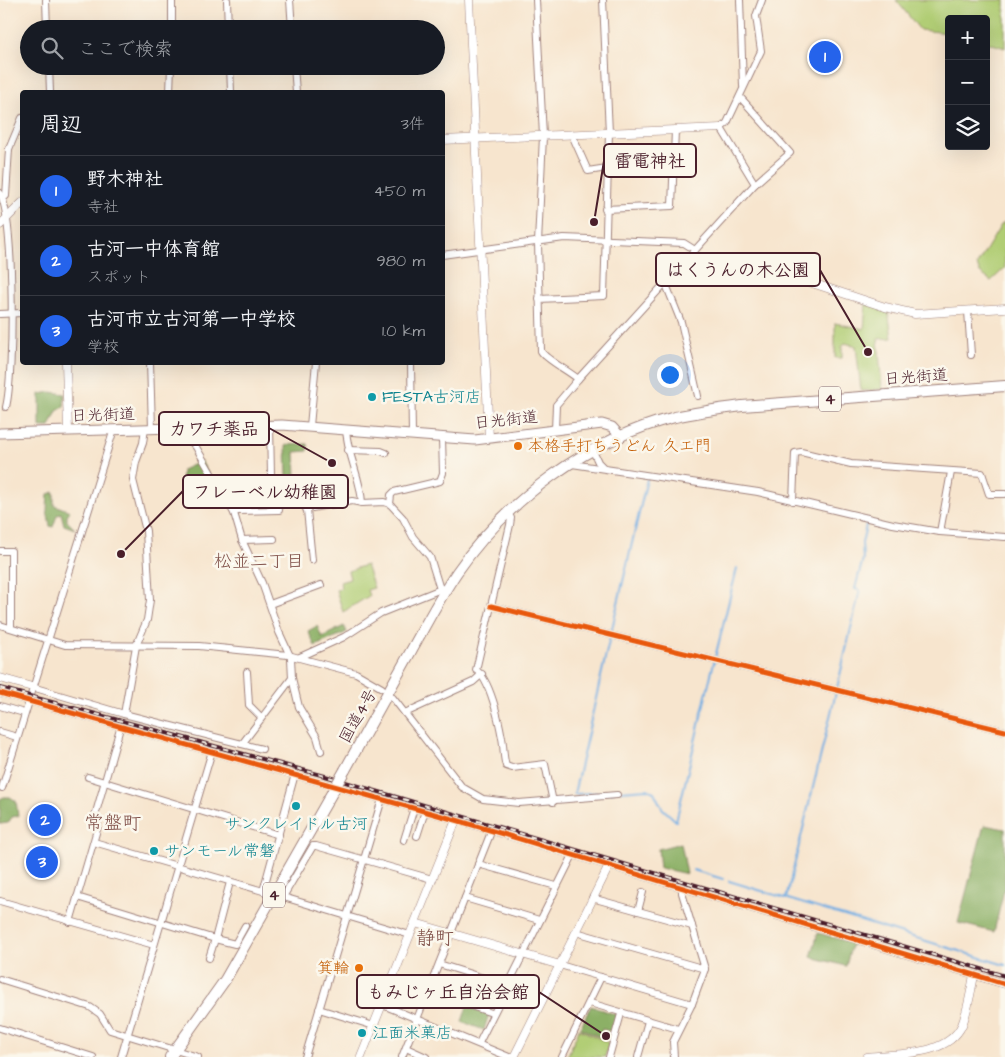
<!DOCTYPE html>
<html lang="ja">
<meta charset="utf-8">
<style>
:root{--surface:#171b24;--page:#242831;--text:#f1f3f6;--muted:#9ea1a6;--line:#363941;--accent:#2563eb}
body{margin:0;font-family:"Architects Daughter","Klee One",sans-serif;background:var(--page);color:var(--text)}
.controls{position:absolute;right:15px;top:15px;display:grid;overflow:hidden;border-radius:5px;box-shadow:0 5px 20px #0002}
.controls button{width:45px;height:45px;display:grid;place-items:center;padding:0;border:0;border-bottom:1px solid var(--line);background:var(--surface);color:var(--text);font:25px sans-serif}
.you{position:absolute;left:669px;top:374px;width:18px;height:18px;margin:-12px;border:4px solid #fff;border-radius:50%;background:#1a73e8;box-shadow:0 0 0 8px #1a73e833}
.badge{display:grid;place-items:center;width:32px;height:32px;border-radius:50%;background:var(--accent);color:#fff;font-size:16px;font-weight:700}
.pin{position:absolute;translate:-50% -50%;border:2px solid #fff;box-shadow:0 1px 5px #0006}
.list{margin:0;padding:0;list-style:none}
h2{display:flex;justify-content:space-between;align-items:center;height:65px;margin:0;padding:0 20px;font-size:21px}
h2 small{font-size:16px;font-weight:400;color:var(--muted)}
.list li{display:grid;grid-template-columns:32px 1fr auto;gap:15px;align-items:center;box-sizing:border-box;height:70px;padding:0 20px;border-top:1px solid var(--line)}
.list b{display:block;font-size:19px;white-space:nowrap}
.list p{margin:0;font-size:16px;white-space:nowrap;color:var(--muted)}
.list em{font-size:16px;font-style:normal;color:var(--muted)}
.icon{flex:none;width:28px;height:28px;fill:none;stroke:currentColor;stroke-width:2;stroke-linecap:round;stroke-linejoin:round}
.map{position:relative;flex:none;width:1005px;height:1057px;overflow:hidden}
.search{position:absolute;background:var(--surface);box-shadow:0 5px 20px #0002;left:20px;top:20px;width:425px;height:55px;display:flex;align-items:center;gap:12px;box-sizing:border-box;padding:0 18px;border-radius:28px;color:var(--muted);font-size:19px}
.panel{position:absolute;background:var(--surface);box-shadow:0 5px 20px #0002;left:20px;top:90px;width:425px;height:275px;border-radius:5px}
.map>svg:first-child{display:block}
</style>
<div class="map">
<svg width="1005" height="1057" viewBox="0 0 1005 1057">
<rect width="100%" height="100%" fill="#fbf7ec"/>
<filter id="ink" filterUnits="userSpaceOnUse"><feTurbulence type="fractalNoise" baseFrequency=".02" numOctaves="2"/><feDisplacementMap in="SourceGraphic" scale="10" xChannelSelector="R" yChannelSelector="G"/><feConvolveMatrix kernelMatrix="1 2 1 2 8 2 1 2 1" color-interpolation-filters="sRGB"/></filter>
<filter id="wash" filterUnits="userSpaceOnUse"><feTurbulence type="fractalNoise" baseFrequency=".0096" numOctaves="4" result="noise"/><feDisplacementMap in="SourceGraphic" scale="20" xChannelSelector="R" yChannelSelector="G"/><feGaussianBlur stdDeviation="1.12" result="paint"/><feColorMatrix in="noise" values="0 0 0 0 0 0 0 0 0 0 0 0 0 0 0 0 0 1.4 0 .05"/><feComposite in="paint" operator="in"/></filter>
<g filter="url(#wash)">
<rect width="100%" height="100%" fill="#f7e5ce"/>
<!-- green -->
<g fill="#b1cd74" stroke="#7e7650">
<path d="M896,0H1005V48L986,42V19H949V33L920,30Z"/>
<path d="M1005,222V268L991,281L980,273L977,265L1001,225Z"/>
<path d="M866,303L888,310L892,338L878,339L882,389L861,391L856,346L845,343L842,347V358H835V323L864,329Z"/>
<path d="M366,565L374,588L367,590L369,596L343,612L336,590L341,588L340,582L350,579L348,571Z"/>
<path d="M579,1029L609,1043L605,1057H567Z"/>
</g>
<!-- forest -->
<g fill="#8cb066" stroke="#6b6848">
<path d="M51,392L65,394L64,407L57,411L50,427H40V394Z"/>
<path d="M308,444V451L295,452L296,478H287L286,445Z"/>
<path d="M201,461L221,497H209L205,492L194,501L186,503L181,490L182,470Z"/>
<path d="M54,492V505L70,511L67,515V521L75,529L64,525L61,513L57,515L53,527L50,526L47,510L48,494Z"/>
<path d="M317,626L322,637L344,626L347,632L315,646L308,631Z"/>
<path d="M4,797H10L16,801L18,816L12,817L8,823L0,824V799Z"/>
<path d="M984,825L1005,829V886L994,932L958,923Z"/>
<path d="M681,843L687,874L660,868L658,849Z"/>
<path d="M818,933L852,943L846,966L811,957Z"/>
<path d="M467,1006L489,1014L484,1030L462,1022Z"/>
<path d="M591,1006L617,1015L613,1032L602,1029L600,1037L580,1028Z"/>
</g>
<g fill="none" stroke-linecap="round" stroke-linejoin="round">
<!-- stream -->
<g stroke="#71ade3" stroke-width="2">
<path d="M611,633L647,479"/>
<path d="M610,637L574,794L613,792"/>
<path d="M715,658L737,568"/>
<path d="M837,688L860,590L855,589L863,559L862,543L867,521"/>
<path d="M620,791L647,789L654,792L662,808L676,821"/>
<path d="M676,821L714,662"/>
<path d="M693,870L723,879"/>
<path d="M729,881L1005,965"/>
<path d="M786,899L836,692"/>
</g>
</g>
</g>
<g filter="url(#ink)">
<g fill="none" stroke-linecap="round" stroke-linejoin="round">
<!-- minor casing -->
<g stroke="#a0827c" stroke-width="8">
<g id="minor">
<path d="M46,0L47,29"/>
<path d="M227,0L228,29"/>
<path d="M290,0L292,29"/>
<path d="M536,0L543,136L538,243L541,351C545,359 569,371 578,379"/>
<path d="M740,0L743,86"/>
<path d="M172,29V0"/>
<path d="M49,66L50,92"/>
<path d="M230,66L231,92"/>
<path d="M294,66L296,92"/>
<path d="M170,92L171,66"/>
<path d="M572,135L588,171L607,168"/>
<path d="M755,184L721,128L727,123L761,51L756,16L762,0"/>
<path d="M0,193C15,219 14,375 6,407"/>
<path d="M3,199L6,196L9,149L22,118"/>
<path d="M605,209L672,206L675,130"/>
<path d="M442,255L564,238L684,243L695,250"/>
<path d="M757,272L812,283"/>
<path d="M665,282L681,322L698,396"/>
<path d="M539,299L604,296L609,133L603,0"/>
<path d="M968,311L971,355"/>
<path d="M0,314L22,313"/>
<path d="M150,362L152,428"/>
<path d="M411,362L412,435"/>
<path d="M270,425L271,475"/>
<path d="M310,426L316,362"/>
<path d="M183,427L184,434L196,447L234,513L242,540L262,583L279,632L291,658L292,678L299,707L317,737L321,751"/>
<path d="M346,429C347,455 361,478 362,503"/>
<path d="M555,430L556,405L578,379L755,184L790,153L740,97"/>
<path d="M348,450L381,451L386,453"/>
<path d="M593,451L598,462L603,467"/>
<path d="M572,464L758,492L893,524L940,532L1005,537"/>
<path d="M305,490L312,560"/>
<path d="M793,501L795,453L801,452L851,464L982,473L989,494H1005"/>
<path d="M390,504L391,495L394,492L440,481L443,473L442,438"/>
<path d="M306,509L352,501L362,503L384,502L390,504L403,518L413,537L430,557L439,586L444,592"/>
<path d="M234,513L237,511L279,510"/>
<path d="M508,513L511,518L510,525L476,670C490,679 499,721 502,738C504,747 503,757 506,766L512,768L545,764L553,802"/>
<path d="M940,532L951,472"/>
<path d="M242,540L274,539"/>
<path d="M0,551H11V627"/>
<path d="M229,566L251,560"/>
<path d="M270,604L321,585"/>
<path d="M491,606L1005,731"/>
<path d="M0,625L65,645L199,646L288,655L356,673L382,688"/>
<path d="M300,657L344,637L381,613L441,589"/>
<path d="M247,672L249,705L261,717"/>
<path d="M32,687L124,714L242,744L292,678"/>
<path d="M0,693L456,820L974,975"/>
<path d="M393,698L462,787L483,799L519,803L617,795"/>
<path d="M0,706L24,713"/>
<path d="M405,713L473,682L482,674"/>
<path d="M124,714L136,646L147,620L150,600L146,531L133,480L136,462L143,443L145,428"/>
<path d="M0,732L17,737"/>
<path d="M242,744L262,749"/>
<path d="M88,777L279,835"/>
<path d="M2,788L114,429"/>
<path d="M417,836L425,811"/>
<path d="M404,840L414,808"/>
<path d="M94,842L263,891"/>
<path d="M478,864L556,886"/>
<path d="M230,882L215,939L235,944L245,926"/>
<path d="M265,892L263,891L295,774"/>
<path d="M280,896L410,935"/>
<path d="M77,897L215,939L209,958"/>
<path d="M283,897L313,846H316L432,879"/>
<path d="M465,898L539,920"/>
<path d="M592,898L692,926"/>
<path d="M0,901L154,945"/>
<path d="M638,911L643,892"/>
<path d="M70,922L96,833L98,826L95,816L120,728"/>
<path d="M576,932L705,969"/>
<path d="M439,964L506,985"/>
<path d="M560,965L692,1004"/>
<path d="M0,979L90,1007L100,1014L110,1030L198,1057"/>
<path d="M428,992L492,1013"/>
<path d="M590,1003L678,1029"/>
<path d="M383,1005L509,1057"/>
<path d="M319,1009L374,1026"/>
<path d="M0,1028L93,1057"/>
<path d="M479,1043L573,855"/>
<path d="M406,1048L426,1057"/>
<path d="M121,1057L212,751"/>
<path d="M305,1057L382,799"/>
<path d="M402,1057L491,832"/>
<path d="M562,1057L601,977"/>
<path d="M609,1057L621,1014"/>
<path d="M638,1057L648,1021"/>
<path d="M674,1057L673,1042L692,1004L705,969L682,893V887"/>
</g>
</g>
<!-- tertiary casing -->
<g stroke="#a0827c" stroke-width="9">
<g id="tertiary">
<path d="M469,0L489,438"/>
<path d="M442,140L721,128"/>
<path d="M0,225L22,203"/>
<path d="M812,283L885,307L915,314L1005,308"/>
<path d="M66,362L68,431"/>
<path d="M0,678L32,687"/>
<path d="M415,923L560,965"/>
<path d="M361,1057L456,820"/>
<path d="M514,1057L609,866"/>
<path d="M867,1057C898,1053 947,1057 962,1025C968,1010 971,991 974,975L1005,984"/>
</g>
</g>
<!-- secondary casing -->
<g stroke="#a0827c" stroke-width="11">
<path id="secondary" d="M0,433L282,425L475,440L602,424L612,427L621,437"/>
</g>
<!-- trunk casing -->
<g stroke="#a0827c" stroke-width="12">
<g id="trunk">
<path d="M345,770C367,730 389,690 411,651C426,624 440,597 457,572C507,500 588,439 675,417C697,412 719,409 742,406L1005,386"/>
<path d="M170,1057L225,980L333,791"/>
</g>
</g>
<!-- minor -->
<use href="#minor" stroke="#fff" stroke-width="6"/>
<!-- tertiary -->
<use href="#tertiary" stroke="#fff" stroke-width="8"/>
<!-- secondary -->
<use href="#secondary" stroke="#fff" stroke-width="9"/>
<!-- trunk -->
<use href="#trunk" stroke="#fff" stroke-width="10"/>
<!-- rail casing -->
<g stroke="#4a1f2b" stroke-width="4">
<path id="rail" d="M0,688L325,776L1005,976"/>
</g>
<!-- rail -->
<use href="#rail" stroke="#fbf7ec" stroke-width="2" stroke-dasharray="5.5" stroke-linecap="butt"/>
<!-- trunk-bridge casing -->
<g stroke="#a0827c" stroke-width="12" stroke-linecap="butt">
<path id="trunk-bridge" d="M333,791L345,770"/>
</g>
<!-- trunk-bridge -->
<use href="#trunk-bridge" stroke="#fff" stroke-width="10"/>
<!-- cycleway casing -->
<g stroke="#fbf7ec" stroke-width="8">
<g id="cycleway">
<path d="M491,606L1005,731"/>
<path d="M0,693L456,820L1005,984"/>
</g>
</g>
<!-- cycleway -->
<use href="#cycleway" stroke="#e8590c" stroke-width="5"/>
</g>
</g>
<!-- markers -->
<g fill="#0f9aa8" stroke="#fbf7ec" stroke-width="2">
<circle cx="372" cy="397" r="5"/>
<circle cx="296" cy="806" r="5"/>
<circle cx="154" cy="851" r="5"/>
<circle cx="362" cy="1033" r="5"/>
</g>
<g fill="#e8710a" stroke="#fbf7ec" stroke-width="2">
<circle cx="518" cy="446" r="5"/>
<circle cx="359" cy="968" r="5"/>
</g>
<g text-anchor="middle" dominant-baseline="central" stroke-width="5" stroke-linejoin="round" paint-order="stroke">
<!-- shield labels -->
<g fill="#fbf7ec" stroke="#7f6065" stroke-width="1">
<rect x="819" y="386.5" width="22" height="25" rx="4"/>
<rect x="263" y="882.5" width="22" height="25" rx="4"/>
</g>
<g font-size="15" font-weight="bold" fill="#4a1f2b">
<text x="830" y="399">4</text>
<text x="274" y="895">4</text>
</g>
<!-- street labels -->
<g font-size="16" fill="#4a1f2b" stroke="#fbf7ec">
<text transform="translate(916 377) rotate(-4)">日光街道</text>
<text transform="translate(103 415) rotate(-2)">日光街道</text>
<text transform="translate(506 420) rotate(-6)">日光街道</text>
<text transform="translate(358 716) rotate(-61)">国道4号</text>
</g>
<!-- culture labels -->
<g font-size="16" fill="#0d838f" stroke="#fbf7ec" text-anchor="start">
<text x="382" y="397">FESTA古河店</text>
<text x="296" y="824" text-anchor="middle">サンクレイドル古河</text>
<text x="164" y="851">サンモール常磐</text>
<text x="372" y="1033">江面米菓店</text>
</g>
<!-- food labels -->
<g font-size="16" fill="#c56008" stroke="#fbf7ec" text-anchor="start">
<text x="528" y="446">本格手打ちうどん 久エ門</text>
<text x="349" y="968" text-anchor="end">箕輪</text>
</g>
<!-- neighbourhood labels -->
<g font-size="18" fill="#7f4f48" stroke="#fbf7ec">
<text x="259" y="561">松並二丁目</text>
</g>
<!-- quarter labels -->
<g font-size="19" fill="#7f4f48" stroke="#fbf7ec">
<text x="113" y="823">常盤町</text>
<text x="435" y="938">静町</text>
</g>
</g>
<!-- callouts -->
<path fill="none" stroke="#4a1f2b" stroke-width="2" d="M594 222L604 161M868 352L820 270M332 463L269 428M121 554L183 491M606 1036L539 992"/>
<g fill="#4a1f2b" stroke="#fbf7ec" stroke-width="2">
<circle cx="594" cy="222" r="5"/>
<circle cx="868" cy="352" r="5"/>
<circle cx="332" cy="463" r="5"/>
<circle cx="121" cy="554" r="5"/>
<circle cx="606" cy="1036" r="5"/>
</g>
<g fill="#fbf7ec" stroke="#4a1f2b" stroke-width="2">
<rect x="604" y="144" width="92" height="33" rx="5"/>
<rect x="656" y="253" width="164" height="33" rx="5"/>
<rect x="159" y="412" width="110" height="33" rx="5"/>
<rect x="183" y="475" width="165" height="33" rx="5"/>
<rect x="357" y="975" width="182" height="33" rx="5"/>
</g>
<g font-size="18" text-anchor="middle" font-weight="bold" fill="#4a1f2b">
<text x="650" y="167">雷電神社</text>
<text x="738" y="276">はくうんの木公園</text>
<text x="214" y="435">カワチ薬品</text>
<text x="265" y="498">フレーベル幼稚園</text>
<text x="448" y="998">もみじヶ丘自治会館</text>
</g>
</svg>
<div class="controls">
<button>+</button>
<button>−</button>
<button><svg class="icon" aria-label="layers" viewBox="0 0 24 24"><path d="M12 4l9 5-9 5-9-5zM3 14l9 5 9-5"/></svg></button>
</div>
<div class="you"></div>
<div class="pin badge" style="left:825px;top:57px">1</div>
<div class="pin badge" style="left:45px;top:820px">2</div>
<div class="pin badge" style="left:42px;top:862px">3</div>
<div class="search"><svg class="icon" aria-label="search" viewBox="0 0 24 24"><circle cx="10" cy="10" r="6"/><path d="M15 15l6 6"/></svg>ここで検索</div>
<section class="panel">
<h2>周辺<small>3件</small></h2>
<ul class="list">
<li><span class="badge">1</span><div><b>野木神社</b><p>寺社</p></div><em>450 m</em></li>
<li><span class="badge">2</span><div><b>古河一中体育館</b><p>スポット</p></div><em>980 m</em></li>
<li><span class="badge">3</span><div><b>古河市立古河第一中学校</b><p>学校</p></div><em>1.0 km</em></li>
</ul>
</section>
</div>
